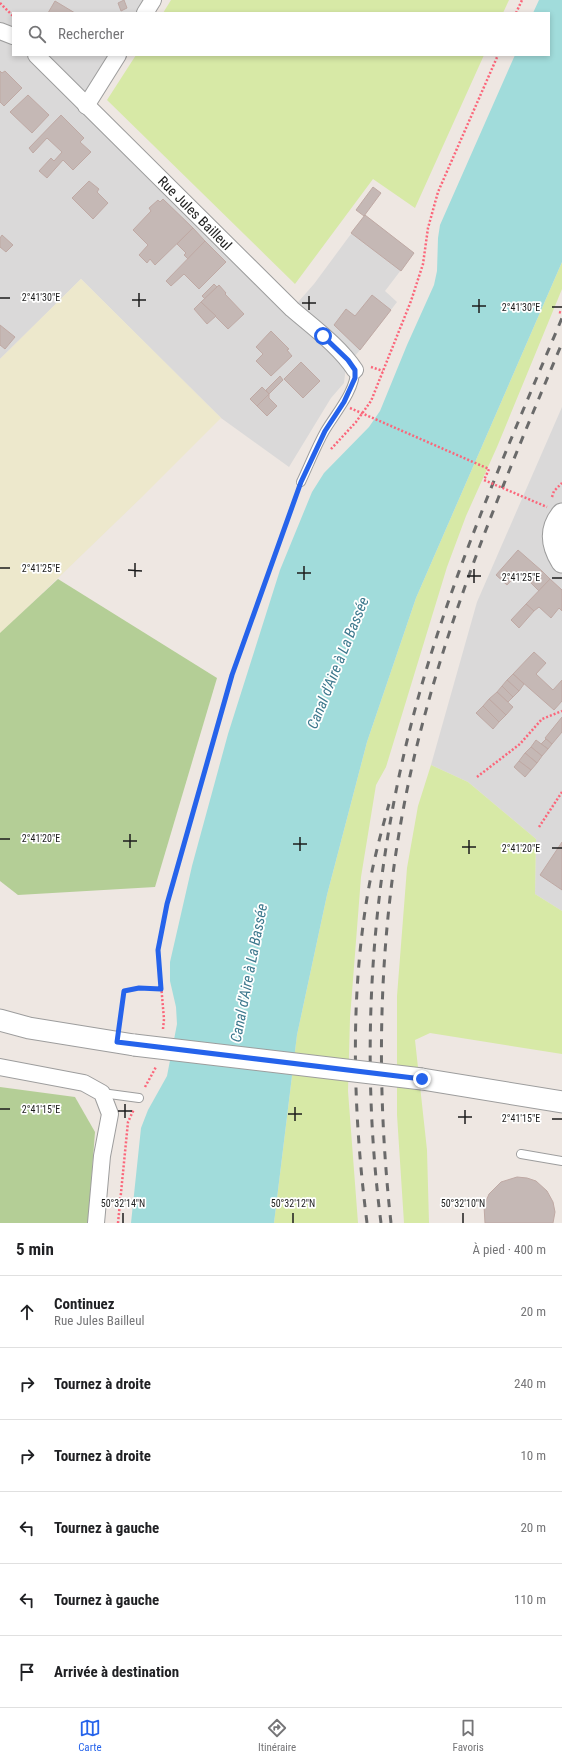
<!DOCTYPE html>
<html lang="fr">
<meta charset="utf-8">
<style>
:root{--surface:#fff;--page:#f6f6f6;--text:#202124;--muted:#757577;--line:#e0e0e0;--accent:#2563eb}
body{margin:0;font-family:"Roboto Condensed",sans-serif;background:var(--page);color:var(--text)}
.stop{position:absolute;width:12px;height:12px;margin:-9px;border:3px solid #2563eb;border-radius:50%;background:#fff}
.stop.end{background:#2563eb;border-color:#fff;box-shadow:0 1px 4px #0008}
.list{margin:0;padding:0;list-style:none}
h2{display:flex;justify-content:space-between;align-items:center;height:52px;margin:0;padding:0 16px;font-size:17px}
h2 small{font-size:13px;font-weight:400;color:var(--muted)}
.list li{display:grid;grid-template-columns:26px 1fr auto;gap:12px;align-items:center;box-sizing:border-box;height:72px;padding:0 16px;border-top:1px solid var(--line)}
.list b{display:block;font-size:15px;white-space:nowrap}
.list p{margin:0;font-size:13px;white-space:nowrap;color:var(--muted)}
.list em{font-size:13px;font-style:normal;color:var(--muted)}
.icon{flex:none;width:22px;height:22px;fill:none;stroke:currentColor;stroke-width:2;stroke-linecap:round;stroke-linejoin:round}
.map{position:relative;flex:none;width:562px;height:1223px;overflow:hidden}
.search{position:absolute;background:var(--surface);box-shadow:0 2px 6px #0003;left:12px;right:12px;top:12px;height:44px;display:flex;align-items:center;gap:10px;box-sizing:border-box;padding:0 14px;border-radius:0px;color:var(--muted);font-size:15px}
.sheet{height:484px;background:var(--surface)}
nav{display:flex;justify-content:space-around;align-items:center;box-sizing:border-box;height:56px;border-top:1px solid var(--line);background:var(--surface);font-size:11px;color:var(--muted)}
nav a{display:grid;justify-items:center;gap:2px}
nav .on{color:var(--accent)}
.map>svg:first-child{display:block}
</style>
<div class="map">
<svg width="562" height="1223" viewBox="0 0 562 1223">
<rect width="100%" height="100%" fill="#eee7e2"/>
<!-- residential -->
<g fill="#dad9d9">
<path d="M0,0H153L145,13H13V55H118L86,106L292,309L314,284L365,215L414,253L385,291L397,302L360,350L346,366L344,383L331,398L289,467L221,418L81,279L0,359Z"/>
<path d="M562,407V911L535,894L536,839L468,782L431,765L477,602Z"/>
</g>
<!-- farmland -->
<path fill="#ede8cc" d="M81,279L221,418L143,496L0,634V359Z"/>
<!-- grass -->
<g fill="#d7e9a6">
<path d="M171,0H509L503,13H163Z"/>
<path d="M136,55H484L415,208L373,179L295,284L107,100Z"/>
<path d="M562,262V289L497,447L466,516L447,567L386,767L376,785L361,877L350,1018L348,1091L358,1223H274L297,1035L327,895L367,742L416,598Z"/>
<path d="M431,765L468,782L536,839L535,894L562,911V1054L430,1033L415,1040L427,1150L429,1223H404L397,1115V996L407,868L418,806Z"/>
</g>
<!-- forest -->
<g fill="#b4ce96">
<path d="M58,579L217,678L155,887L18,895L0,881V633Z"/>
<path d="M0,1087L75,1097L95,1132L88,1223H0Z"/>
</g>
<!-- water -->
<path fill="#a1dcdb" d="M539,0H562V262L416,598L367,742L327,895L297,1035L274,1223H131L141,1128L148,1110L167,1076L177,1024L176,1007L170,981V962L192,866L228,734L280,570L312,492L324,473L369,427L380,411L407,345L434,285L437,271L438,238L440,225L515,55H549V13H533Z"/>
<!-- building -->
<g fill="#c5b8b5" stroke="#bfa9a4">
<path d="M124,0L127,8L121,11L118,3Z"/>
<path d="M55,1L75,13H48Z"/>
<path d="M0,71L2,73L5,71L22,88L4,106L0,102Z"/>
<path d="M28,95L49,115L32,133L10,112Z"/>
<path d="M61,115L84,138L80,142L91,152L73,170L63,160L47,178L39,171L51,158L54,161L62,152L47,138L33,153L29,148Z"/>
<path d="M89,181L99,189L97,192L108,203L93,219L72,198Z"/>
<path d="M373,187L381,193L364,216L356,210Z"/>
<path d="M163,199L193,228L155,265L150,259L147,263L139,255L148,245L133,230L151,211L149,208L158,200L160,202Z"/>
<path d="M365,215L414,253L401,271L351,233Z"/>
<path d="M193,228L205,241L188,259L184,255L186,253L177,244Z"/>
<path d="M2,235L13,245L6,252L0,247V238Z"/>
<path d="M205,241L226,262L199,289L184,274L171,286L166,281Z"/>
<path d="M214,284L217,287L205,299L202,296Z"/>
<path d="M219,285L226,293L225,294L244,314L228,329L201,302Z"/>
<path d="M372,295L391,310L360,350L334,325L346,309L355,316Z"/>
<path d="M201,302L216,316L207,324L194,309Z"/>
<path d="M0,325L15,337L5,349L0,345Z"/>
<path d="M271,331L289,349L287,350L292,356L271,376L256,361L263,354L256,347Z"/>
<path d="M301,362L320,381L303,398L284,379Z"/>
<path d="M280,376L283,380L269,394L266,390Z"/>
<path d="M262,387L269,394L257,406L250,399Z"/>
<path d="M269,394V398L277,406L267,416L257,406Z"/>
<path d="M518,550L542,571L531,583L519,572L507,585L496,575Z"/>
<path d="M542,571L550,579L539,591L531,583Z"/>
<path d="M550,579L562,590V611L559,608L551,618L539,607L534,611L526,604Z"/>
<path d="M526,604L534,611L519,628L511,620Z"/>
<path d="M534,652L546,663L536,674L553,690L562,680V701L554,710L513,674Z"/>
<path d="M513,674L524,684L519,691L507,680Z"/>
<path d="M507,680L519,691L513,697L502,686Z"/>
<path d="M502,686L513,697L508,702L497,692Z"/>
<path d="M497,692L513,707L506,715L489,699Z"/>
<path d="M489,699L506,715L499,722L483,706Z"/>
<path d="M483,706L499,722L493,729L476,713Z"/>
<path d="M562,717V732L552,744L545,738Z"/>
<path d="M546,739L552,744L548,749L541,744Z"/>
<path d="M536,740L548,749L542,756L531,747Z"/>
<path d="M531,747L542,756L537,763L525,753Z"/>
<path d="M525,753L537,763L531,770L519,761Z"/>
<path d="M519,761L531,770L525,777L514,767Z"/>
<path d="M562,842V890L540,875Z"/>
<path d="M517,1177L527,1178L536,1181L547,1191L553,1202L555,1212L553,1223H485L484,1206L489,1194L501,1182Z"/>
</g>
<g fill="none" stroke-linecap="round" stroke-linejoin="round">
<!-- service casing -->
<g stroke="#9d9d9d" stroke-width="10">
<g id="service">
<path d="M301,482C309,465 316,447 325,431C335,414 356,390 355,370"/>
<path d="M102,1093L139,1098"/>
<path d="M521,1154L562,1161"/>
</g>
</g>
<!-- minor casing -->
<g stroke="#9d9d9d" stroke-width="18">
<g id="minor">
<path d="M145,13L153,0"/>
<path d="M0,31L13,36"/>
<path d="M36,55L292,309C314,328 339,346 355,370"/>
<path d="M86,106L118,55"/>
<path d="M0,1067L84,1083L102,1093L110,1114L102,1156L96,1223"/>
</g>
</g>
<!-- tertiary casing -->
<g stroke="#9d9d9d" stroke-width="23">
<g id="tertiary">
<path d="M562,514C549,530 552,546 562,562"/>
<path d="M0,1020L29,1028L134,1045"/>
<path d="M422,1079L562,1102"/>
</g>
</g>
<!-- path -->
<g stroke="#fb667a" stroke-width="2.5" stroke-dasharray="2 2" stroke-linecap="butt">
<path d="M0,3L13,16"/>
<path d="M516,13L522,0"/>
<path d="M559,312L562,313"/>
<path d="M371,367L383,371"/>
<path d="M331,449L356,422L371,401L411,301L423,264L428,228L438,192L498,55"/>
<path d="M552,497L554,491L562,483"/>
<path d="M477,777L520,744L542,719L562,711"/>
<path d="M539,827L562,792"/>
<path d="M120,1024L124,991L139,988L161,989"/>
<path d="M163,1029L164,1019L158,950L167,904L232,675L297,493"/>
<path d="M145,1087L156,1067"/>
<path d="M118,1223L128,1122L134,1109"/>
</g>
<!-- service -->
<use href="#service" stroke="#fff" stroke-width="8"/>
<!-- minor -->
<use href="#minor" stroke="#fff" stroke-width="16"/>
<!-- tertiary -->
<use href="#tertiary" stroke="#fff" stroke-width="21"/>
<!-- rail -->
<g stroke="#6a6a6a" stroke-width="3" stroke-dasharray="8 8" stroke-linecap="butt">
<path d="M367,1223C354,1120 350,1013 365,911C370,875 379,839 389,804"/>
<path d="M381,1223C357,1036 373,844 428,664C464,546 514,432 562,318"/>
<path d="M391,1223C372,1050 380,875 427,707C461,582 512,463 562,343"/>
</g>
<!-- tertiary-bridge casing -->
<g stroke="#9d9d9d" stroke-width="23" stroke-linecap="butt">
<path id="tertiary-bridge" d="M134,1045L422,1079"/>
</g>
<!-- path-bridge -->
<path stroke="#fb667a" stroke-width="2.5" stroke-dasharray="2 2" stroke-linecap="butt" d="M350,408L489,469L484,480L547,507"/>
<!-- tertiary-bridge -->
<use href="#tertiary-bridge" stroke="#fff" stroke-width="21"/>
</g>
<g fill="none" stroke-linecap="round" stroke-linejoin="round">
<!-- route -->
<path stroke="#2563eb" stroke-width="5" d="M323,336L348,360L355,370V378L344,402L325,431L301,482L232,675L167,904L158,950L161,989L139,988L124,991L117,1042L422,1079"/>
</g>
<!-- ticks -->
<path fill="none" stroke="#1c1c1c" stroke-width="1.5" d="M0,298H10M132,300H146M302,303H316M472,306H486M139,307V293M552,307H562M309,310V296M479,313V299M0,568H10M128,570L142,571M297,573H311M467,576H481M135,577V563M552,578H562M304,580V566M474,583V569M0,839H10M123,841H137M293,844H307M462,847H476M130,848V834M552,848H562M300,851V837M469,854V840M0,1109H10M118,1111H132M288,1114H302M458,1117H472M125,1118V1104M552,1119H562M295,1121V1107M465,1124V1110M123,1223V1213M293,1223V1213M463,1223V1213"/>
<g text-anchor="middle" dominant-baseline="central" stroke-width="3.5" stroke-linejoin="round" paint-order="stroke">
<!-- street labels -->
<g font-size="14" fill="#1c1c1c" stroke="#fff">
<text transform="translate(195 213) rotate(45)">Rue Jules Bailleul</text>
</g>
<!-- water labels -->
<g font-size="15" font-style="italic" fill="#3d788d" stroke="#fff">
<text transform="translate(338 663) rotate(-68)">Canal d'Aire à La Bassée</text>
<text transform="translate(249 973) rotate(-79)">Canal d'Aire à La Bassée</text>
</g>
</g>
<g font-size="10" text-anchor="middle" fill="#1c1c1c" stroke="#fff" stroke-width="3.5" stroke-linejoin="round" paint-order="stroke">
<text x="41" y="301">2°41'30"E</text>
<text x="521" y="311">2°41'30"E</text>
<text x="41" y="572">2°41'25"E</text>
<text x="521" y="581">2°41'25"E</text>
<text x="41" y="842">2°41'20"E</text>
<text x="521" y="852">2°41'20"E</text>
<text x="41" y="1113">2°41'15"E</text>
<text x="521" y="1122">2°41'15"E</text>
<text x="123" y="1207">50°32'14"N</text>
<text x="293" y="1207">50°32'12"N</text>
<text x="463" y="1207">50°32'10"N</text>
</g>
</svg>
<div class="stop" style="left:323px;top:336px"></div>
<div class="stop end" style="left:422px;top:1079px"></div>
<div class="search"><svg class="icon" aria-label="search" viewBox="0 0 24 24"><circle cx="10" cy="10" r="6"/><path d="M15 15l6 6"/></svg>Rechercher</div>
</div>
<section class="sheet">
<h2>5 min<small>À pied · 400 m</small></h2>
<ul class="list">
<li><svg class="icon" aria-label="ahead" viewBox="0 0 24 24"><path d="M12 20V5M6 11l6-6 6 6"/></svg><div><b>Continuez</b><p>Rue Jules Bailleul</p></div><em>20 m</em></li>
<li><svg class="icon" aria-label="right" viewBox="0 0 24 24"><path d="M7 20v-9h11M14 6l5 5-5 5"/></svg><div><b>Tournez à droite</b></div><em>240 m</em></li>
<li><svg class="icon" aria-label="right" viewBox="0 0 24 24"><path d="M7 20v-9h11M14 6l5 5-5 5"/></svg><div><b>Tournez à droite</b></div><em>10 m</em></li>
<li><svg class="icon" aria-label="left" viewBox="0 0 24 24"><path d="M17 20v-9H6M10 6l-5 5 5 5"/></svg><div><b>Tournez à gauche</b></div><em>20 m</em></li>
<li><svg class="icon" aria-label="left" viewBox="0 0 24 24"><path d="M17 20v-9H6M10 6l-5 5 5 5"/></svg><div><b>Tournez à gauche</b></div><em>110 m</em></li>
<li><svg class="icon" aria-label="arrive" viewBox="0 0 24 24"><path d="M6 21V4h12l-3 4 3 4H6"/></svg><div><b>Arrivée à destination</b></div></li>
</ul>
</section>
<nav>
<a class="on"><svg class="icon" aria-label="map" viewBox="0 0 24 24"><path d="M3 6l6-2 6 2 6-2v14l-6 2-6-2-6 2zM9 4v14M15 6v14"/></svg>Carte</a>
<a><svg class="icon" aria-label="directions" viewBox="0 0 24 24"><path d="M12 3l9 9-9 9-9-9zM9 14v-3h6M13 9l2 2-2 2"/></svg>Itinéraire</a>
<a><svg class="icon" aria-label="saved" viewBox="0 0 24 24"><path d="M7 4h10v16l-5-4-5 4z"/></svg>Favoris</a>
</nav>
